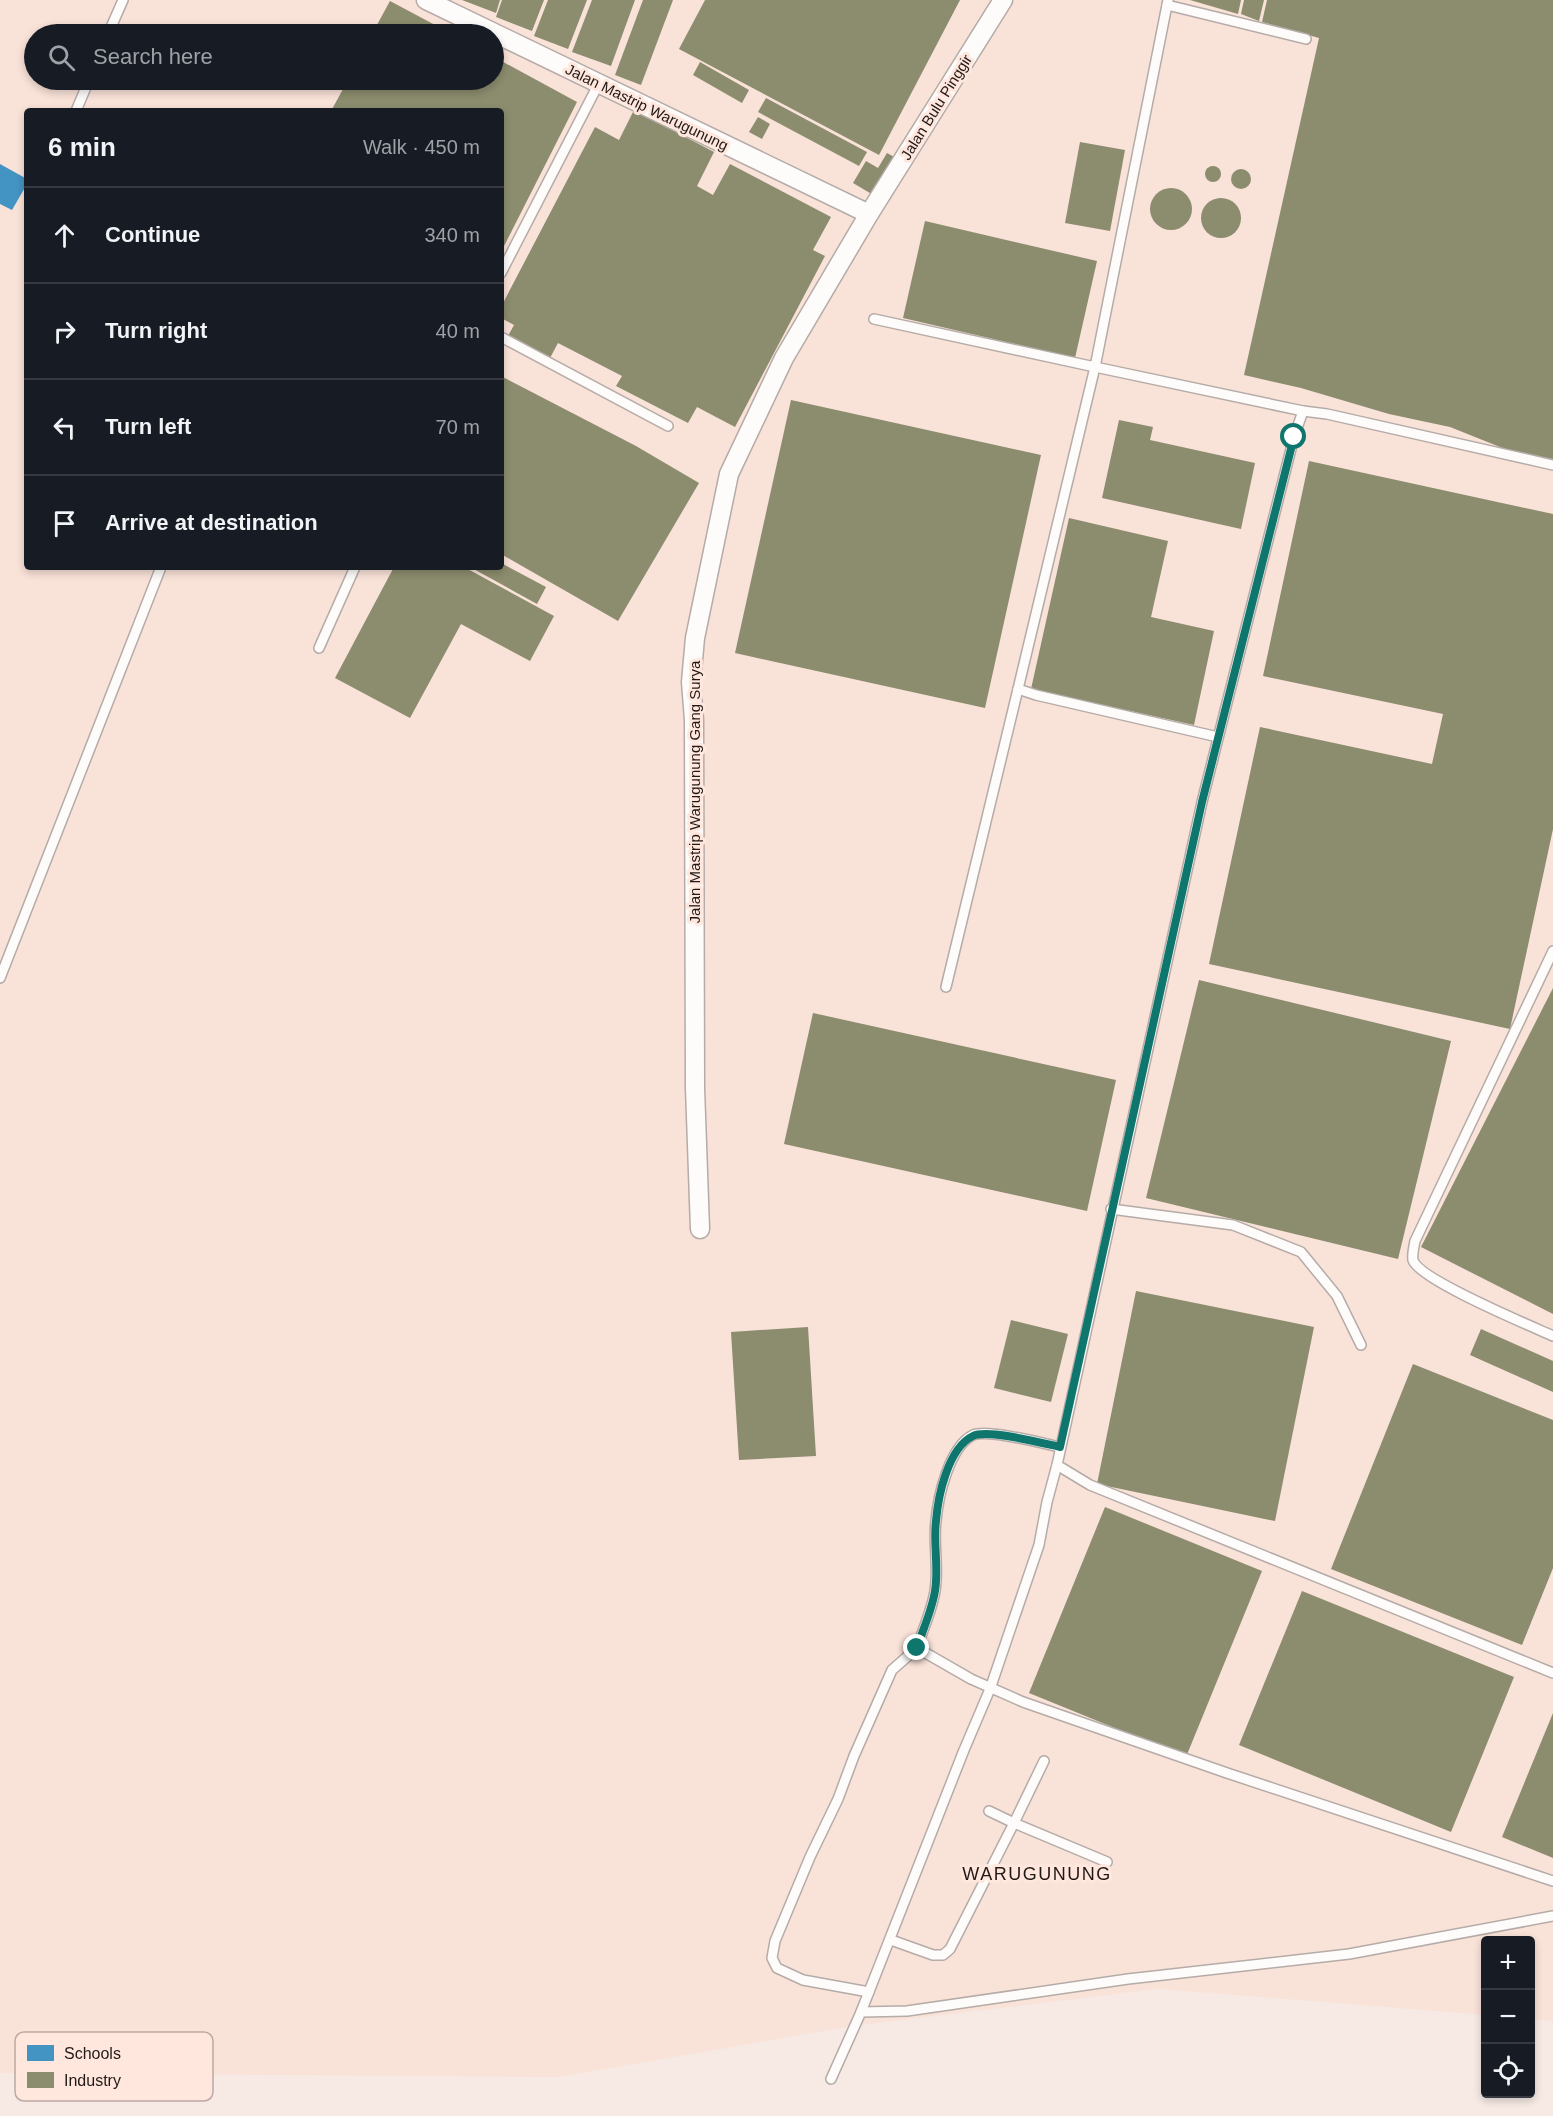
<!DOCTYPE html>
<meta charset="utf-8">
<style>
:root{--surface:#171b24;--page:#20242c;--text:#f1f3f6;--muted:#9ea1a6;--line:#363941}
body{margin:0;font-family:Arial,sans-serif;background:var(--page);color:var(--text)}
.controls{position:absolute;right:18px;bottom:18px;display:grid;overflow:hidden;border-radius:6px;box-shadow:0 3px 9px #0003}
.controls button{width:54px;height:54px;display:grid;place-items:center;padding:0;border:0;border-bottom:2px solid var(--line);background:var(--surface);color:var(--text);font:30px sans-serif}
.stop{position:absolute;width:18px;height:18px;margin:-14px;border:4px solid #0f766e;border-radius:50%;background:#fff}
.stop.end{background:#0f766e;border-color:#fff;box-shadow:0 2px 6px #0008}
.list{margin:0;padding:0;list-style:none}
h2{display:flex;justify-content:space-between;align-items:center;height:78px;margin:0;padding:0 24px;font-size:26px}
h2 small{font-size:20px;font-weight:400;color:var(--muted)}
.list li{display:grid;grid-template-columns:39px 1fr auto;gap:18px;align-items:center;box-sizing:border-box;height:96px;padding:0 24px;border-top:2px solid var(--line)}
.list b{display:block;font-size:22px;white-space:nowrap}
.list em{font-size:20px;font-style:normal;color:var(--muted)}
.icon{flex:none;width:33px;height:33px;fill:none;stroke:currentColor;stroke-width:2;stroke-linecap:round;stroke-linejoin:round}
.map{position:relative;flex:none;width:1553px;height:2116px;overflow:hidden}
.search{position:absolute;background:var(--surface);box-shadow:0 3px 9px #0003;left:24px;top:24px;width:480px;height:66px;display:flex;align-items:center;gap:15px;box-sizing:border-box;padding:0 21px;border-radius:33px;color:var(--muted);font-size:22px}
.panel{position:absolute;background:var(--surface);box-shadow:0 3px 9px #0003;left:24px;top:108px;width:480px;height:462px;border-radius:6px}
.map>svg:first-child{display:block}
</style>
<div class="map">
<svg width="1553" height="2116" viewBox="0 0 1553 2116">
<rect width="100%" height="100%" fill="#f7eae5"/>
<!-- built -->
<path fill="#f9e2d8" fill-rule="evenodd" d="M0,0H1553V2021L1531,2019L1530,1940H1486L1485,2015L1159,1989L853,2026L559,2077L0,2073ZM34,34H494V80H34ZM27,111H501V567H27Z"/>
<!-- schools -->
<path fill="#4393c3" d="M0,164L27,179V184L12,210L0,204Z"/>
<!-- industry -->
<g fill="#8c8c6e">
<path d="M462,0H500L496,13Z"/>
<path d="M502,0H544L532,31L496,17Z"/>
<path d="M548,0H587L568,49L534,36Z"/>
<path d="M592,0H635L611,66L572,52Z"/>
<path d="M643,0H673L641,85L615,75Z"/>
<path d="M705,0H960L879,155L679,49Z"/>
<path d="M1190,0H1241L1238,14Z"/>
<path d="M1244,0H1264L1259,21L1241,14Z"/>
<path d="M1267,0H1553V460L1505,449L1450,427L1389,414L1301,388L1244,375L1319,38L1262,22Z"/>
<path d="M390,1L452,34H372Z"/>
<path d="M494,57L577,102L501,252V111H331L348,80H494Z"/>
<path d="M700,62L749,90L742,103L693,75Z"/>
<path d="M766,98L867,152L859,166L758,112Z"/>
<path d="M634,110L714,152L697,186L713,195L730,164L831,217L813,250L825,256L735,427L697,407L688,423L616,386L622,376L558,343L550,358L508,336L514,325L501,318V307L595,127L619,140Z"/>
<path d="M758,117L770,124L762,139L749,132Z"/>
<path d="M1080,142L1125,150L1110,231L1065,223Z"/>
<path d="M887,153L896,158L875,196L853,183L866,161L878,168Z"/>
<circle cx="1213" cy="174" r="8"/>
<circle cx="1241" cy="179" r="10"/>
<circle cx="1171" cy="209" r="21"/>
<circle cx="1221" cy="218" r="20"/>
<path d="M925,221L1097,261L1075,358L903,318Z"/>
<path d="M501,376L636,446L699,483L618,621L501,554Z"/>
<path d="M791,400L1041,455L985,708L735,653Z"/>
<path d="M1119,420L1153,427L1150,440L1255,463L1241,529L1102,498Z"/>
<path d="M1309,461L1553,514V829L1510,1029L1209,964L1260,727L1432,764L1443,714L1263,676Z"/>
<path d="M1069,518L1168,541L1151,617L1214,631L1194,725L1031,689Z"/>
<path d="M501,563L546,587L537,604L470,567H501Z"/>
<path d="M394,567H464L554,616L530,661L461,624L410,718L335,678Z"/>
<path d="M1199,980L1451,1041L1398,1259L1146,1198Z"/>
<path d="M1553,988V1314L1421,1247Z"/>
<path d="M813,1013L1116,1080L1087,1211L784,1144Z"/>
<path d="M1136,1291L1314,1327L1275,1521L1097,1484Z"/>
<path d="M1011,1320L1068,1334L1051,1402L994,1388Z"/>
<path d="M808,1327L816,1456L739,1460L731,1332Z"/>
<path d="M1481,1329L1553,1361V1392L1470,1355Z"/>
<path d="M1413,1364L1553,1420V1568L1522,1645L1331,1569Z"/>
<path d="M1105,1507L1262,1571L1186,1757L1029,1693Z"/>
<path d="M1302,1591L1514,1677L1451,1832L1239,1745Z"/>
<path d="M1553,1713V1858L1502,1837Z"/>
</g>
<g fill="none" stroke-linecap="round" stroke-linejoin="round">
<!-- lane casing -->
<g stroke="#b5aba7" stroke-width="12">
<g id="lane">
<path d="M1167,5L1306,39"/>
<path d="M108,34L123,0"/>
<path d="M76,111L89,80"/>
<path d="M501,273L599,83"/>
<path d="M874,319L1095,367L1168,0"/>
<path d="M501,337L668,426"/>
<path d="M1553,465L1327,414L1303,411L1294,437L1202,802L1057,1465L1090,1485L1553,1673"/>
<path d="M319,648L355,567"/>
<path d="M1218,737L1036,695L1018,689L1095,367L1303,411"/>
<path d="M1553,951L1415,1241C1414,1246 1412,1255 1413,1260C1418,1279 1531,1326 1553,1336"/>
<path d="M0,978L161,567"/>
<path d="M946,987L1018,689"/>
<path d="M1111,1209L1233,1225L1301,1252L1337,1296L1361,1345"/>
<path d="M1060,1447C1042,1443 988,1429 973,1435C949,1447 938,1497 936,1521C933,1544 939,1567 935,1591C932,1610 923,1629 917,1648L971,1679L1023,1702L1227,1773L1553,1881"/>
<path d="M989,1811L1014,1823L1044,1761"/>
<path d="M891,1940L933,1955H943L950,1949L1014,1823L1107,1862"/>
<path d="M869,1992L803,1980L777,1968L772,1958L775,1941L810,1857L838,1799L854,1756L892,1670L917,1648"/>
<path d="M861,2012L964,1750L990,1689L1039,1545L1047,1502L1057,1465"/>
<path d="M831,2079L861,2012L907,2011L1128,1979L1349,1954L1553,1916"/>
</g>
</g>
<!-- street casing -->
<g stroke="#b5aba7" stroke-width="21">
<g id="street">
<path d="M426,0L869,214"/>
<path d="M700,1229L695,1088L694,720L691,682L695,638L729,474L784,358L869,214L1003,0"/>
</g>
</g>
<!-- lane -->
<use href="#lane" stroke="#fefcfb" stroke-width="9"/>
<!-- street -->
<use href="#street" stroke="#fefcfb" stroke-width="18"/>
</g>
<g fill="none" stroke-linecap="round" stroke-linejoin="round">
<!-- route -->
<path stroke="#0f766e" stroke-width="8" d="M917,1648C923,1629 932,1610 935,1591C939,1567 933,1544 936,1521C938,1496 948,1448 973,1436C988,1429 1042,1443 1060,1447L1202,802L1294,437"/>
</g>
<g text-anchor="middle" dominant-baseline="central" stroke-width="6" stroke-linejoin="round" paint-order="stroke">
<!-- street labels -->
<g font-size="15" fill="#211916" stroke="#ffe7dd">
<text transform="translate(647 107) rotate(26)">Jalan Mastrip Warugunung</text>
<text transform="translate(936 107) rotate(-58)">Jalan Bulu Pinggir</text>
<text transform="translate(694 792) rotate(-90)">Jalan Mastrip Warugunung Gang Surya</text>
</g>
<!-- quarter labels -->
<g font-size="18" letter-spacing="1.5" fill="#211916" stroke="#ffe7dd">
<text x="1037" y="1874">WARUGUNUNG</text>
</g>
</g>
<!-- legend -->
<rect x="15" y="2032" width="198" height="69" rx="9" fill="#ffe7dd" stroke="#bca9a1" stroke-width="1.5"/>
<rect x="27" y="2045" width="27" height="16" fill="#4393c3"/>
<rect x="27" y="2072" width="27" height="16" fill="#8c8c6e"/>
<g font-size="16" fill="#211916">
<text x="64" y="2059">Schools</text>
<text x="64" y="2086">Industry</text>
</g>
</svg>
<div class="controls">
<button>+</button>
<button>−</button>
<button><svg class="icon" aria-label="locate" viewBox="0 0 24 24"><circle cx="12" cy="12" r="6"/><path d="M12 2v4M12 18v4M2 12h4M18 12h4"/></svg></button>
</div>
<div class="stop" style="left:1294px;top:437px"></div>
<div class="stop end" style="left:917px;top:1648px"></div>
<div class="search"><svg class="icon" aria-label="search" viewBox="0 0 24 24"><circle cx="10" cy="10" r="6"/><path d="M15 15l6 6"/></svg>Search here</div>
<section class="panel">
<h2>6 min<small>Walk · 450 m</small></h2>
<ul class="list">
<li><svg class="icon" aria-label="ahead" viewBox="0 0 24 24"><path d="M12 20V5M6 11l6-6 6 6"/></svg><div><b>Continue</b></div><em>340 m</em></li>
<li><svg class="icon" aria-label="right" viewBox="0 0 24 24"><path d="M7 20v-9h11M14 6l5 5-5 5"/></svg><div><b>Turn right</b></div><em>40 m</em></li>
<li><svg class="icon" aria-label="left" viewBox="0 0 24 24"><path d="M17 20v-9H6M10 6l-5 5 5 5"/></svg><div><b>Turn left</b></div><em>70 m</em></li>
<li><svg class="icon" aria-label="arrive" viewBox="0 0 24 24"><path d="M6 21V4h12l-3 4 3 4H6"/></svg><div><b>Arrive at destination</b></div></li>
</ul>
</section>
</div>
